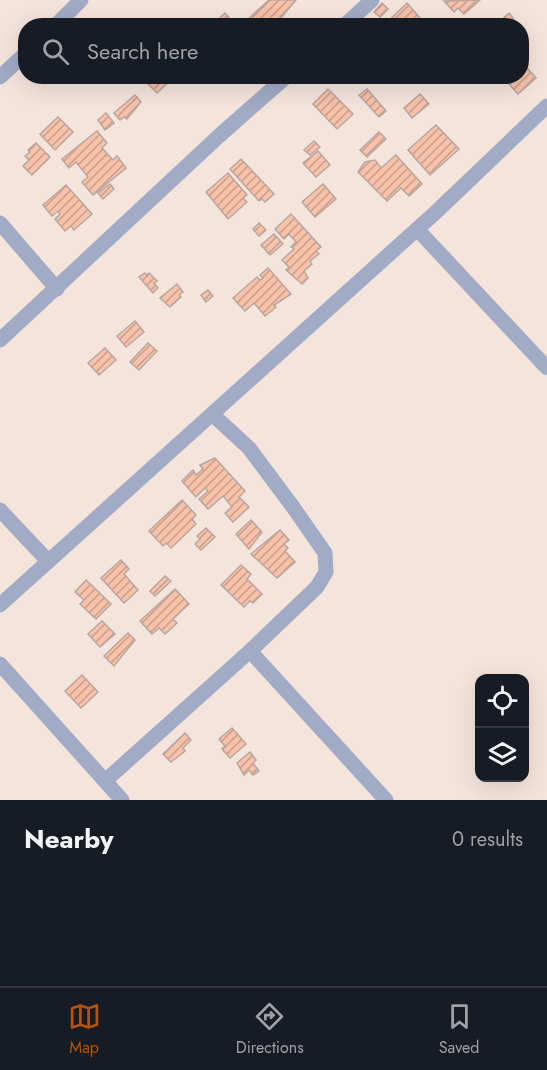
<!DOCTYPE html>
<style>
:root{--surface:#171b24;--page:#242831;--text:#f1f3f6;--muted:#9ea1a6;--line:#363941;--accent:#b45309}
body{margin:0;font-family:Jost,sans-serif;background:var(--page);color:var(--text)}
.controls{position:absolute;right:18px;bottom:18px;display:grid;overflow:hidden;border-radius:12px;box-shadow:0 6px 24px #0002}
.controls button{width:54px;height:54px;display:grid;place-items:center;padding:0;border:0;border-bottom:2px solid var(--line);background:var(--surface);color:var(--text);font:30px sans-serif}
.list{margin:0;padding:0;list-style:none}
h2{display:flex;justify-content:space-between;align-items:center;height:78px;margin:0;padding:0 24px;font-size:26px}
h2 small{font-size:20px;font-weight:400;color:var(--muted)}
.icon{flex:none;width:33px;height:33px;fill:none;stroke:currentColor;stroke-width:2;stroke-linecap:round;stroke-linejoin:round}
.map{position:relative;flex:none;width:547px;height:800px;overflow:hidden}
.search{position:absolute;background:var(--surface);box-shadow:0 6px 24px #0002;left:18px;right:18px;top:18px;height:66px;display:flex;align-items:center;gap:15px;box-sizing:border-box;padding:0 21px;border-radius:24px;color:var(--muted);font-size:22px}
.sheet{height:186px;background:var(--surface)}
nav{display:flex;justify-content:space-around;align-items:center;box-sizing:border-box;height:84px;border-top:2px solid var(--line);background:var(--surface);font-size:16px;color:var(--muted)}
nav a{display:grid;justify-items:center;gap:3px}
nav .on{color:var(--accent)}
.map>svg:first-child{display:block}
</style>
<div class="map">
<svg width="547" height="800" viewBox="0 0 547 800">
<defs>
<pattern id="building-hatch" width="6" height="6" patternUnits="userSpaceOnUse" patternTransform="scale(1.5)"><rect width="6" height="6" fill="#f8c1aa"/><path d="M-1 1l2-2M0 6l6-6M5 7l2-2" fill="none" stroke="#ca9e8b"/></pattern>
</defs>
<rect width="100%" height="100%" fill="#f5e4dc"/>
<!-- building -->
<g fill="url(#building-hatch)" stroke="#b7a7a0" stroke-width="1.5">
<path d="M269,0H296L280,19L284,24L282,26H252L247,20Z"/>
<path d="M480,0L464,14L458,8L454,12L444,1Z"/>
<path d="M382,3L388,9L380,17L374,12Z"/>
<path d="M407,3L427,26H383Z"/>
<path d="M225,13L230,19L223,26H211Z"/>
<path d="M509,13L519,26H504L500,21Z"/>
<path d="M522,62L536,78L518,94L502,76H522Z"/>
<path d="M153,76H175L157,93L147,83Z"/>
<path d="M328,89L353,114L337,129L313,104Z"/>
<path d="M367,89L386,111L379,117L359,95Z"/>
<path d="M420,94L429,104L412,118L404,108Z"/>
<path d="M135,95L141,102L127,119L124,117L120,120L114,113Z"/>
<path d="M106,113L114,123L105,130L98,120Z"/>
<path d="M58,117L73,132L55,150L40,134Z"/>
<path d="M436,125L459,149L430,175L408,150Z"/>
<path d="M97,131L107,143L102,148L113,160L117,156L126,168L93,195L82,182L88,177L76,162L69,168L62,159Z"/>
<path d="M379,132L386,139L367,157L360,150Z"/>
<path d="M314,141L320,147L310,155L304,150Z"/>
<path d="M36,143L50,157L32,175L23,166L29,160L25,156L30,152L28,150Z"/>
<path d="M318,151L330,165L316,177L303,163Z"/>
<path d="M396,155L422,184L409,196L401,188L387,201L358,172L365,162L375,160L381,168Z"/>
<path d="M241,159L274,194L265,202L262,199L259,201L230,169Z"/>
<path d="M228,173L247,195L243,198L247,202L228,219L206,192Z"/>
<path d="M110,184L114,189L103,199L98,193Z"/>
<path d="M323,184L336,199L315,217L302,202Z"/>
<path d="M66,185L92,214L74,230L71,226L65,231L55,219L60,214L58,211L52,216L43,205Z"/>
<path d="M291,214L321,247L316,251L319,254L310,261L312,264L304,271L308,278L302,284L286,270L289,267L282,260L294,249L291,247L296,242L289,234L284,239L275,229Z"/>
<path d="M259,223L266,230L259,236L253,229Z"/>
<path d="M274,234L283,244L270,255L261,245Z"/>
<path d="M268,268L291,294L274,305L276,307L265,316L254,303L245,311L233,298L257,277L260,280L263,278L260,275Z"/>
<path d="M145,273L147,275L149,273L157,281L154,283L158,288L153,293L139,277Z"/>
<path d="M177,284L183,292L179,295L181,297L170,307L160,298Z"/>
<path d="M208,290L213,296L206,302L201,295Z"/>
<path d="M135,321L144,332L126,347L117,336Z"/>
<path d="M148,343L157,351L139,370L130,362Z"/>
<path d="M105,348L116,360L99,375L88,363Z"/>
<path d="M215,458L245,491L239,497L249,507L233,522L225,513L232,507L223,496L208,509L199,499L208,491L205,488L196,497L182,481L193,470L196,475L203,469L200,465Z"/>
<path d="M182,500L196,515L192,519L196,524L171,548L166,543L163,546L149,531Z"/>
<path d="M251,520L262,532L249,549L236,534Z"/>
<path d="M206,528L215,537L201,550L195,544L200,539L197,536Z"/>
<path d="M280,530L289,540L284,544L288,548L285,551L295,562L277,578L251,554Z"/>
<path d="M121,560L129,569L124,574L138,590L124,603L101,578Z"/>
<path d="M241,565L251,574L247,579L262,594L253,603L250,601L244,607L221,585Z"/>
<path d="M165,576L171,581L155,596L150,591Z"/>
<path d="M86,580L111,604L96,619L80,604L84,600L75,592Z"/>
<path d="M175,589L189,604L173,619L177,623L165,634L159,628L152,634L140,621Z"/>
<path d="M102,621L115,634L100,647L88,634Z"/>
<path d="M128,633L135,640L114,666L104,656Z"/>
<path d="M82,675L98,692L81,708L65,691Z"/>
<path d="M232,728L246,744L230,758L222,749L225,746L219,739Z"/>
<path d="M185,733L191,740L183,748L185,751L171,762L163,754Z"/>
<path d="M250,752L256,760L253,763L259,771L253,775L249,770L244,775L237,763Z"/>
</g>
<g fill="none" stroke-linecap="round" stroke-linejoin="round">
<!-- minor -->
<g stroke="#a1abc5" stroke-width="15">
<path d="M55,26L81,0"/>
<path d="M344,26L372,0"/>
<path d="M0,77L26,53"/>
<path d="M0,223L57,289"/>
<path d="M417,229L547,368"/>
<path d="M0,340L220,135L287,76"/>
<path d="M0,510L48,561"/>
<path d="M0,605L436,212L547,106"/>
<path d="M250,651L386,800"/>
<path d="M0,664L122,800"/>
<path d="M105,781L250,651L317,587L326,572L325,553L293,507L249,448L212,414"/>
</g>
</g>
</svg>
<div class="controls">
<button><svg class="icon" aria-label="locate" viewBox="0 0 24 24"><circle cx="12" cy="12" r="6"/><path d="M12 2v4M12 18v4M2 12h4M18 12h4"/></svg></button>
<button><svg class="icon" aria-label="layers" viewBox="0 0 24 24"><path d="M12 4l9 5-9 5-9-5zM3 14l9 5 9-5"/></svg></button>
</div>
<div class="search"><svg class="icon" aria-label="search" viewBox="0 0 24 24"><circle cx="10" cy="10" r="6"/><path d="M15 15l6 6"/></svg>Search here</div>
</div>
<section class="sheet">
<h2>Nearby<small>0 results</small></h2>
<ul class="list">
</ul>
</section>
<nav>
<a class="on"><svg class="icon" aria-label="map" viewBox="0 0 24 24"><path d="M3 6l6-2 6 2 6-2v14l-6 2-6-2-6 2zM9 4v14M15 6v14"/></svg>Map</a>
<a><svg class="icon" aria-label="directions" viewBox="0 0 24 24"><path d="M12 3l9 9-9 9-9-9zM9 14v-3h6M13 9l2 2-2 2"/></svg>Directions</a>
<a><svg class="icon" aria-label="saved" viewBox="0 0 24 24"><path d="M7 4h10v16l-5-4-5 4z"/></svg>Saved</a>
</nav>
